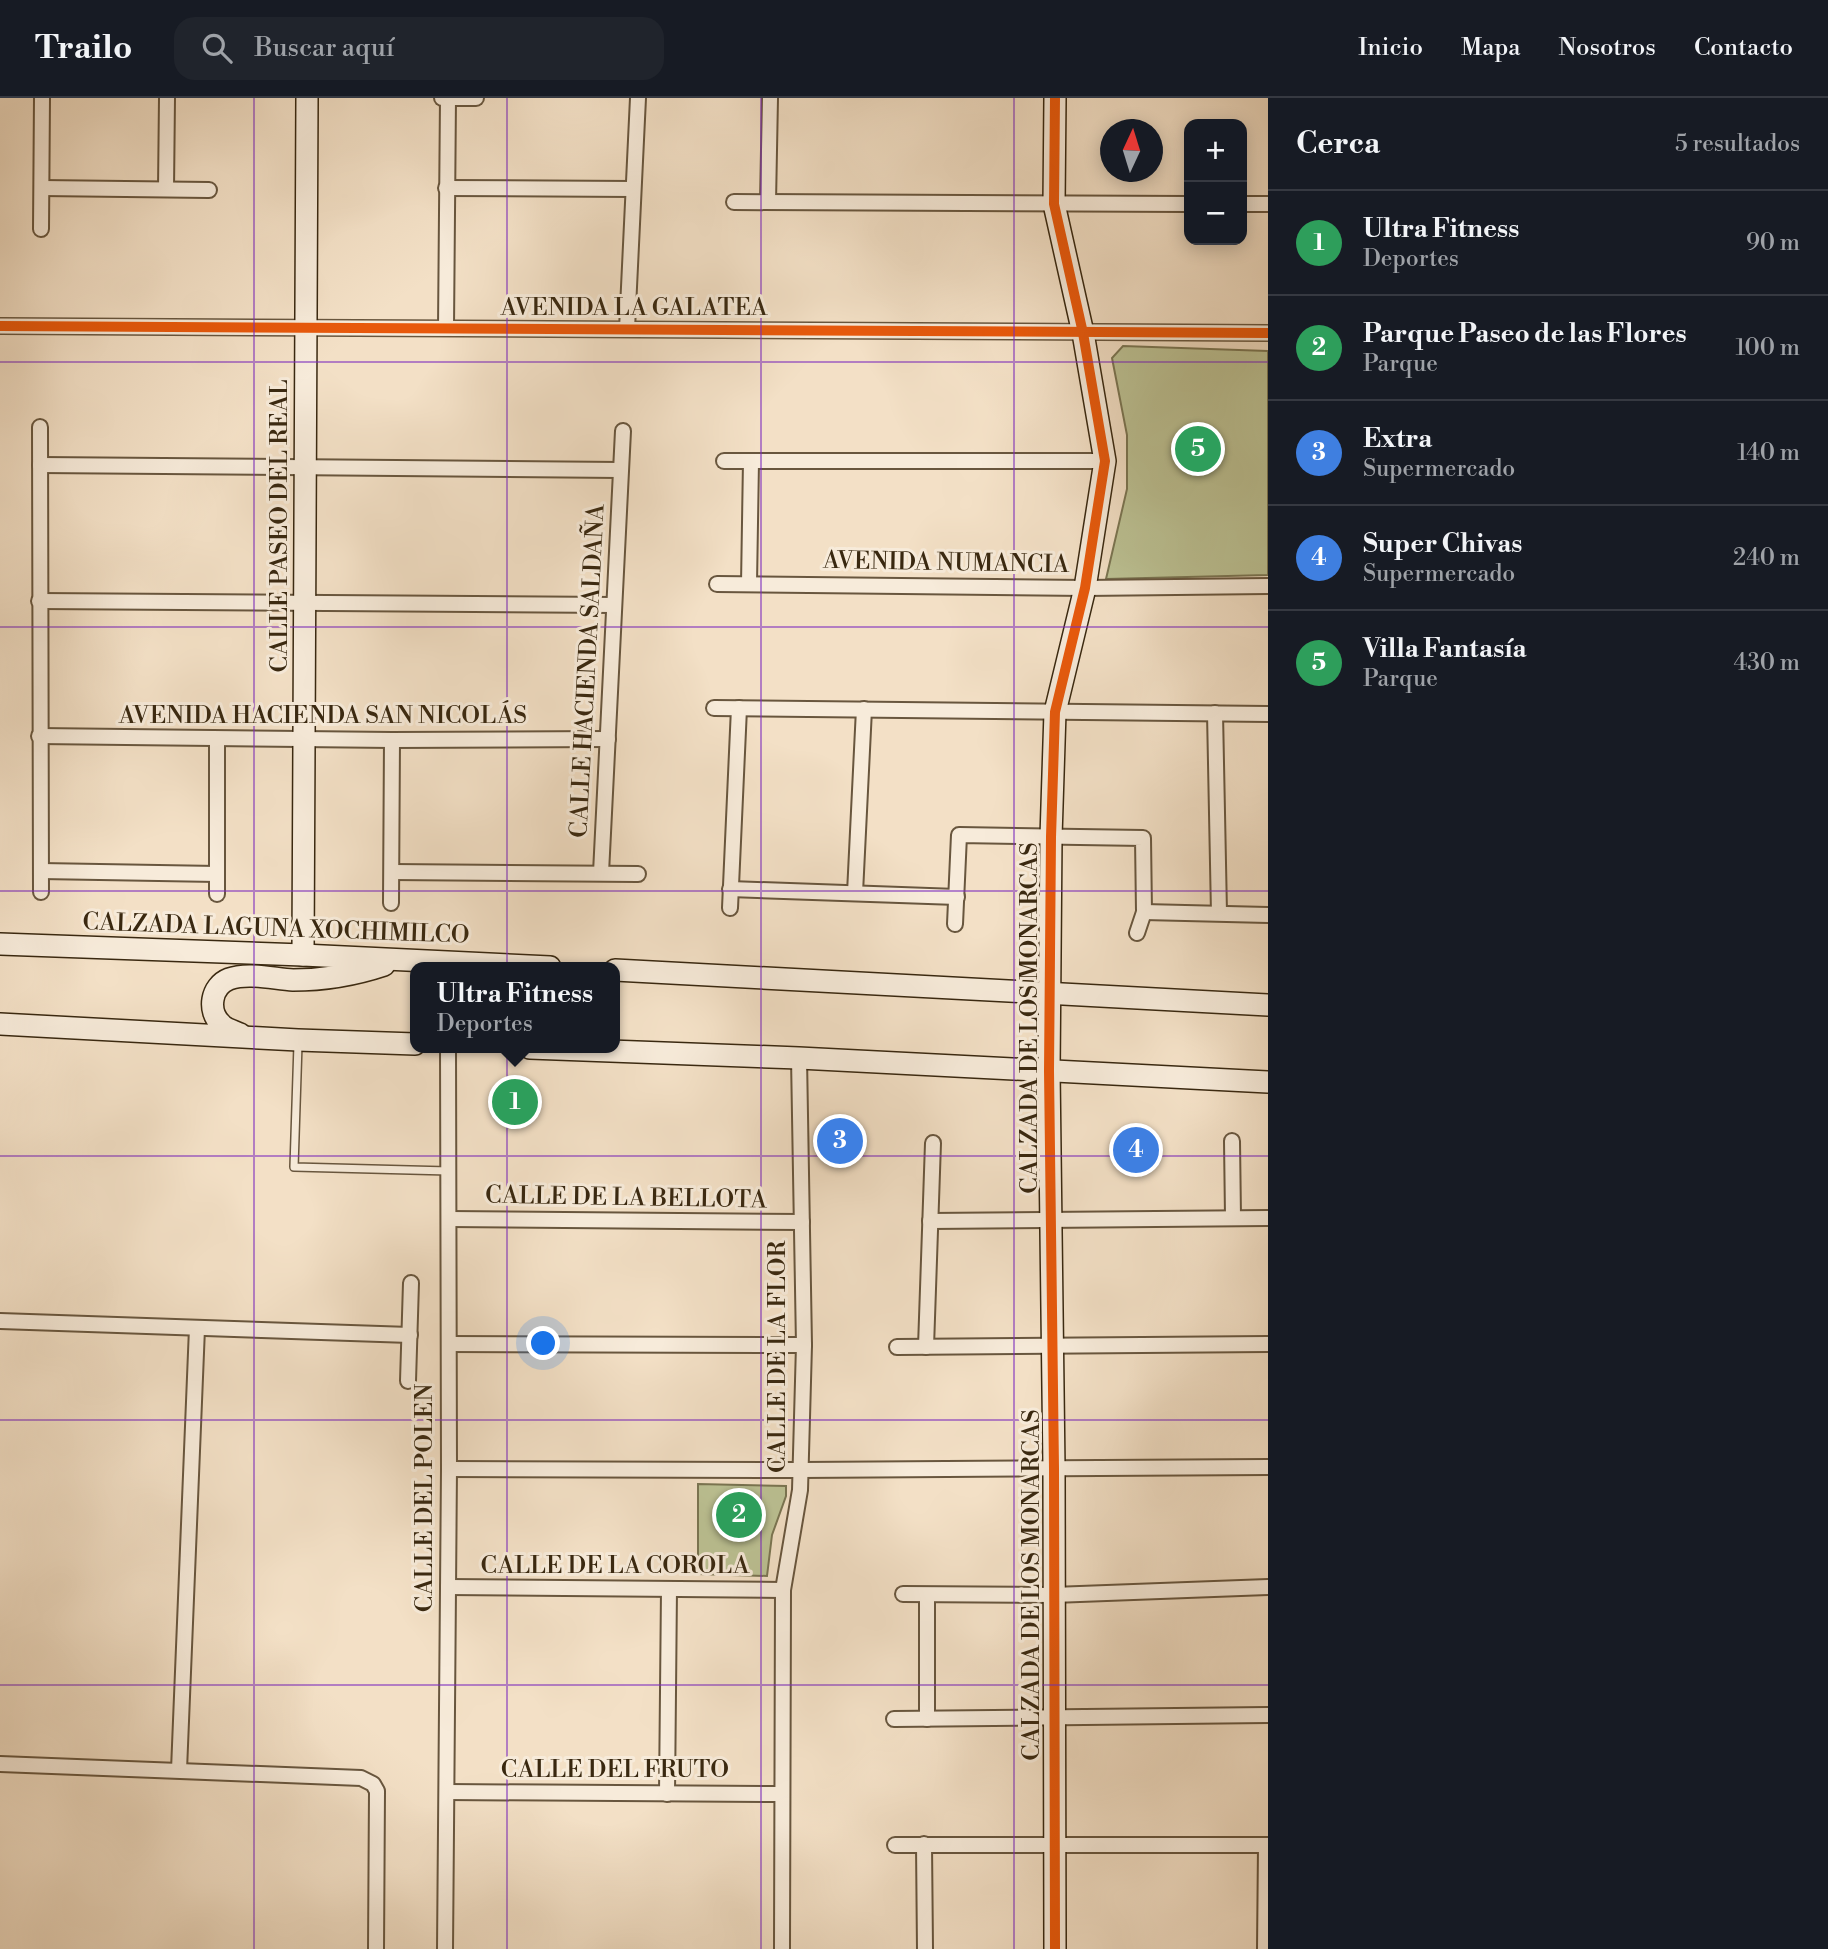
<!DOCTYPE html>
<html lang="es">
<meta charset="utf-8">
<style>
:root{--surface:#171b24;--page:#20242c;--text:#f1f3f6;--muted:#9ea1a6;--line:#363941;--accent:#c59692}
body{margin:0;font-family:"Libre Bodoni",serif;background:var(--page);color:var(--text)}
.controls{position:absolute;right:21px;top:21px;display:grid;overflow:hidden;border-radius:14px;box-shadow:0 4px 18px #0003}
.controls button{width:63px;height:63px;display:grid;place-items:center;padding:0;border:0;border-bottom:2px solid var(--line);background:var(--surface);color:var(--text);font:35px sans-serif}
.compass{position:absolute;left:1100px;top:21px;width:63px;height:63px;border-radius:50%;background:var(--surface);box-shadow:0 4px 18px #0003;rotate:4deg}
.you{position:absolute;left:544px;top:1246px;width:24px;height:24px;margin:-18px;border:5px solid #fff;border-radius:50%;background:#1a73e8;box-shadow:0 0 0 10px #1a73e833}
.badge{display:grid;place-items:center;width:46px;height:46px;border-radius:50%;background:var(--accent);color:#fff;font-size:23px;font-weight:700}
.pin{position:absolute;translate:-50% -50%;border:4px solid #fff;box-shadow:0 2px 7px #0006}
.popup{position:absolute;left:410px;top:864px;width:210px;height:91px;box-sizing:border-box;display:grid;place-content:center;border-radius:14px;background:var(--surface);filter:drop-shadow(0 2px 5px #0005);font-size:23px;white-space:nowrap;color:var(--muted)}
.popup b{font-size:26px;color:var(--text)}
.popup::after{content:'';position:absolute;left:50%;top:100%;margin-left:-14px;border:14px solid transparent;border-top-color:var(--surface)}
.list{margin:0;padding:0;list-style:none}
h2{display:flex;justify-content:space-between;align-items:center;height:91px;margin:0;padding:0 28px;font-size:30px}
h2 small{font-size:23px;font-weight:400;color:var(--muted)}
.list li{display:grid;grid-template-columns:46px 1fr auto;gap:21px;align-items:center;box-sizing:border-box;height:105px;padding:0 28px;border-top:2px solid var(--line)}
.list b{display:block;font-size:26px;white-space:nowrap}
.list p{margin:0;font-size:23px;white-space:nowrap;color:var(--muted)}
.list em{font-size:23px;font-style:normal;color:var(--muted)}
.icon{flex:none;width:38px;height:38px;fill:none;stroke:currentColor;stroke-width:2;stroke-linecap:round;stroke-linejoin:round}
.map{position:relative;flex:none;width:1268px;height:1851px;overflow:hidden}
header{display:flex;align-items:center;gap:42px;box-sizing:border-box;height:98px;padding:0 35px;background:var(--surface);border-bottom:2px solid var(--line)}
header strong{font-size:33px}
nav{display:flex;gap:38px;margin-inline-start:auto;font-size:24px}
.search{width:490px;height:63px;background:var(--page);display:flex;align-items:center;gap:18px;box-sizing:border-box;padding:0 24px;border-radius:21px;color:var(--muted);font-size:26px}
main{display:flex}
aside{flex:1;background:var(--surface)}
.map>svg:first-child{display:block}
</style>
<header>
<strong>Trailo</strong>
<div class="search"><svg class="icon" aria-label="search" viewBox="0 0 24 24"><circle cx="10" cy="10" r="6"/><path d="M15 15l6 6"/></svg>Buscar aquí</div>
<nav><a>Inicio</a><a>Mapa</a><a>Nosotros</a><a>Contacto</a></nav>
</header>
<main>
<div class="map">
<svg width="1268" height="1851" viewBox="0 0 1268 1851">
<rect width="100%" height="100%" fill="#f3e0c6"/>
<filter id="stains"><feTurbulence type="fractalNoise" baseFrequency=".00286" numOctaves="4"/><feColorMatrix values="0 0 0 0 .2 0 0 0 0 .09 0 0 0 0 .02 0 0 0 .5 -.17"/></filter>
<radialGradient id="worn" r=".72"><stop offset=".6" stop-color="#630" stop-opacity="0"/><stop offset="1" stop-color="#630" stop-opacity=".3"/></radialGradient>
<!-- green -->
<g fill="#bcc294" stroke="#7a7552" stroke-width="2">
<path d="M1123,248L1268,253V477L1106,481L1127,391V337L1112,260Z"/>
<path d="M698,1386L786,1388V1398L772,1437L767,1478L698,1476Z"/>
</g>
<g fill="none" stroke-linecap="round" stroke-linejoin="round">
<!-- lane casing -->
<g stroke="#68563e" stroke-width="10">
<path id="lane" d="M298,946L294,1069L449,1073"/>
</g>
<!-- street casing -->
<g stroke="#68563e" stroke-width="18">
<g id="street">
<path d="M442,0H476"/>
<path d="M42,90L209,92"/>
<path d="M446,90L633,91"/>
<path d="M166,91L167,0"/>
<path d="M734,104L1189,106"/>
<path d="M768,104L770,0"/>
<path d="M1242,106H1268"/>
<path d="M41,131L42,0"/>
<path d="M0,228L1268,235"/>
<path d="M446,230L448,0"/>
<path d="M627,231L638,0"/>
<path d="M40,329L41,794"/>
<path d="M724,363H1105"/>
<path d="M40,367L620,372"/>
<path d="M717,486L1085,490L1268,488"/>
<path d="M749,486L751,363"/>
<path d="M39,503L614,507"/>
<path d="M714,610L1268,616"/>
<path d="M1215,615L1219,815"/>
<path d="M39,638L392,642L608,641"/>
<path d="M41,773L217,776"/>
<path d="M392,774L638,776"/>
<path d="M601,775L623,333"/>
<path d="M730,791L957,799"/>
<path d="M855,795L864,611"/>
<path d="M217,796V641"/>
<path d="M391,805L392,642"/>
<path d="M730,810L739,610"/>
<path d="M1144,814L1268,817"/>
<path d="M955,826L959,737L1143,740L1144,814L1137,835"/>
<path d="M1232,1043L1233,1119"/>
<path d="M449,1121L802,1124"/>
<path d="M930,1123L1268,1120"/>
<path d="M0,1223L410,1237"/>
<path d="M449,1246L804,1247"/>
<path d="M897,1249L1268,1246"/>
<path d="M926,1249L933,1045"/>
<path d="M408,1283L411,1185"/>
<path d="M449,1371L801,1372L1268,1369"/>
<path d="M448,1489L783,1492"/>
<path d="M903,1496L1053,1497L1268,1489"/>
<path d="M927,1497V1621"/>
<path d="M894,1621L1268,1617"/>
<path d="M0,1666L361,1680L373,1686L377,1693L376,1851"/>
<path d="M179,1672L197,1230"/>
<path d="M447,1694L782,1696"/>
<path d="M667,1696L669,1491"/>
<path d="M924,1746L925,1851"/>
<path d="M895,1747H1268"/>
<path d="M445,1851L449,1371L448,950"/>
<path d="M782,1851L783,1492L800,1392L804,1247L799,960"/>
<path d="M1265,1851L1266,1748"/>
</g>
</g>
<!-- secondary casing -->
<g stroke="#392810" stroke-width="24">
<g id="secondary">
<path d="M1055,0L1054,106L1083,235L1105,363L1085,490L1055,614L1051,739L1049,973L1054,1371L1055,1851"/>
<path d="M0,846L303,857L550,869"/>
<path d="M303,857L307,0"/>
<path d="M615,872L1268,907"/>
<path d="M0,926L298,942L415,946"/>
<path d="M240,936C234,933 225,931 221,926C207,913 211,888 229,881C248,874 274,881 293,882C325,882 354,877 384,867"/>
<path d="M530,950L799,960L1268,984"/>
</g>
</g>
<!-- lane -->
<use href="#lane" stroke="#f7ebda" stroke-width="7"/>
<!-- street -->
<use href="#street" stroke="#f7ebda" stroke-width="14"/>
<!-- secondary -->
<use href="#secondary" stroke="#f7ebda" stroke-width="21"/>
<!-- cycleway casing -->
<g stroke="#f7ebda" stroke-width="15">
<g id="cycleway">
<path d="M1055,0L1054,106L1083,235L1105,363L1085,490L1055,614L1051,739L1049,973L1054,1371L1055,1851"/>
<path d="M0,228L1268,235"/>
</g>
</g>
<!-- cycleway -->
<use href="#cycleway" stroke="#e8590c" stroke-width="10"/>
</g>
<!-- grid -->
<path fill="none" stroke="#7b2cbf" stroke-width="2" stroke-opacity="0.55" d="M254,0V1851M507,0V1851M761,0V1851M1014,0V1851M0,264H1268M0,529H1268M0,793H1268M0,1058H1268M0,1322H1268M0,1587H1268"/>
<g text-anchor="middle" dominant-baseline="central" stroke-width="6" stroke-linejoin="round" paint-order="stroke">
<!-- street labels -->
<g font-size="24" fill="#392810" stroke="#f7ebda">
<text x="634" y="210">AVENIDA LA GALATEA</text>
<text transform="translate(280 428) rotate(-90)">CALLE PASEO DEL REAL</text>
<text transform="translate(946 465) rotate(1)">AVENIDA NUMANCIA</text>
<text transform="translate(588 573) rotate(-87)">CALLE HACIENDA SALDAÑA</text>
<text x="323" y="618">AVENIDA HACIENDA SAN NICOLÁS</text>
<text transform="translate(276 831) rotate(2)">CALZADA LAGUNA XOCHIMILCO</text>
<text transform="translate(1030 920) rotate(-90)">CALZADA DE LOS MONARCAS</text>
<text transform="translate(626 1100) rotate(1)">CALLE DE LA BELLOTA</text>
<text transform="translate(778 1259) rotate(-90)">CALLE DE LA FLOR</text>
<text transform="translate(425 1400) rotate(-90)">CALLE DEL POLEN</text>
<text x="615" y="1468">CALLE DE LA COROLA</text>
<text transform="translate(1032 1487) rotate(-90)">CALZADA DE LOS MONARCAS</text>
<text x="615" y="1672">CALLE DEL FRUTO</text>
</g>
</g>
<rect width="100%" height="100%" filter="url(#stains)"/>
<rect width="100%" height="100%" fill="url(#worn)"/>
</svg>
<div class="controls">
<button>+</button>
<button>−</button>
</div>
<svg class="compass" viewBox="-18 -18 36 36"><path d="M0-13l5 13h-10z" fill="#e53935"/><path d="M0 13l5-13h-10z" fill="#9ea1a6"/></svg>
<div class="you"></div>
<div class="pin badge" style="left:515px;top:1004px;background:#2e9e5b">1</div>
<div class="popup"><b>Ultra Fitness</b>Deportes</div>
<div class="pin badge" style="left:739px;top:1417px;background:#2e9e5b">2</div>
<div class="pin badge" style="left:840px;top:1043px;background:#3f7fe0">3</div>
<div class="pin badge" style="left:1136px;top:1052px;background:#3f7fe0">4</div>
<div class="pin badge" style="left:1198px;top:351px;background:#2e9e5b">5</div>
</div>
<aside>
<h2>Cerca<small>5 resultados</small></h2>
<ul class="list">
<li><span class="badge" style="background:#2e9e5b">1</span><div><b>Ultra Fitness</b><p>Deportes</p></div><em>90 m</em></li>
<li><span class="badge" style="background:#2e9e5b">2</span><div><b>Parque Paseo de las Flores</b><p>Parque</p></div><em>100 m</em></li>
<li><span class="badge" style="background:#3f7fe0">3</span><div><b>Extra</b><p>Supermercado</p></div><em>140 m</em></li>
<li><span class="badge" style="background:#3f7fe0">4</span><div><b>Super Chivas</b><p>Supermercado</p></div><em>240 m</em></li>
<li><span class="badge" style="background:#2e9e5b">5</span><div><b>Villa Fantasía</b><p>Parque</p></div><em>430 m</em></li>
</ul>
</aside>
</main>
